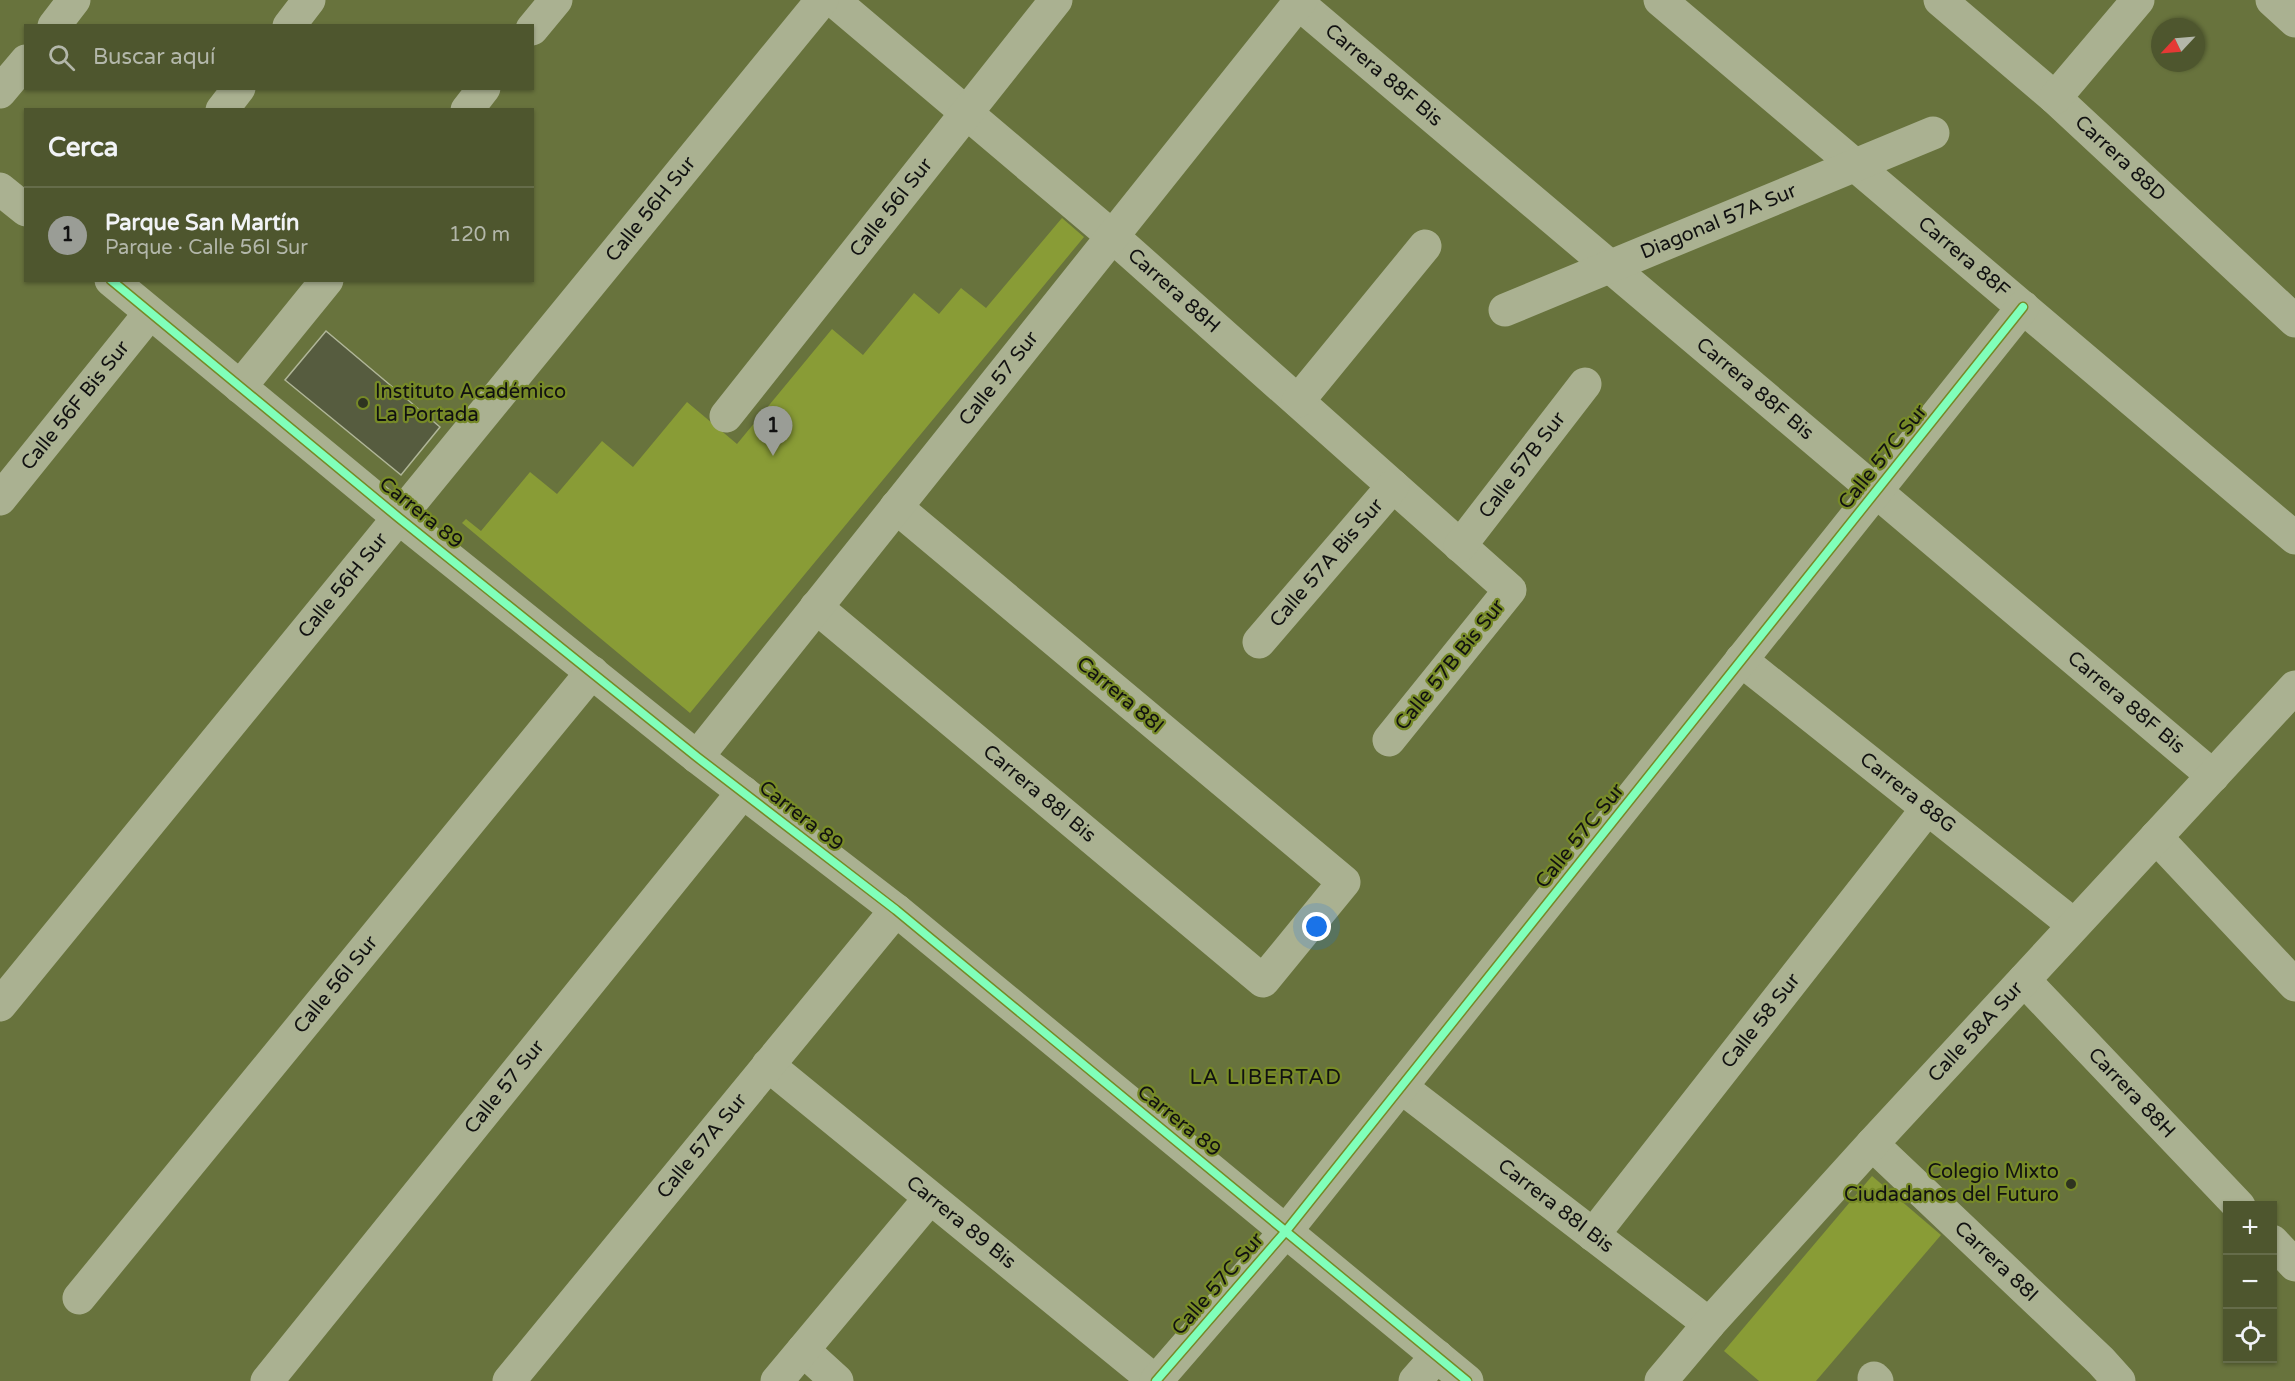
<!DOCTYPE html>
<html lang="es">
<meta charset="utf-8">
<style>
:root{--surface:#4e562e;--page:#555c36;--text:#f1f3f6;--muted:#b3b7aa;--line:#656c4a;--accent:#9a9d96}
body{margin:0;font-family:"Varela Round",sans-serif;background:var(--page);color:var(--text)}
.controls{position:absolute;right:18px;bottom:18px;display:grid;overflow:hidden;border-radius:0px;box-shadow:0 2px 4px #0004}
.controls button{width:54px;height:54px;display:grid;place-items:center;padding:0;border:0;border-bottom:2px solid var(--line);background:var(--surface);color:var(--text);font:30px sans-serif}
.compass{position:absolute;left:2151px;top:18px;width:54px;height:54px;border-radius:50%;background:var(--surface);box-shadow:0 2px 4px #0004;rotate:244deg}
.you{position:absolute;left:1317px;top:927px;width:21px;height:21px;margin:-15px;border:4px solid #fff;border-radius:50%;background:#1a73e8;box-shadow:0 0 0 9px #1a73e833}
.badge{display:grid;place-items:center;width:39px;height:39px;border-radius:50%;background:var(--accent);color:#111;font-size:20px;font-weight:700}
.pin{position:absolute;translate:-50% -50px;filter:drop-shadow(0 2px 3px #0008)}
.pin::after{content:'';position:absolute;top:32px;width:21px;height:18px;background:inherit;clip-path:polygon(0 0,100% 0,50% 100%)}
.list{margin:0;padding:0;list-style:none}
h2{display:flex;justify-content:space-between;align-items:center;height:78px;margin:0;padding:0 24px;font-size:26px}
h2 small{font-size:20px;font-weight:400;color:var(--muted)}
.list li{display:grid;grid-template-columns:39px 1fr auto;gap:18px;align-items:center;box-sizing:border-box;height:96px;padding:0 24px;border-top:2px solid var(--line)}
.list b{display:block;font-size:22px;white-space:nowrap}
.list p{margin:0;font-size:20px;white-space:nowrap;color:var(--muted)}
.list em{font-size:20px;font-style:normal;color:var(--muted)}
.icon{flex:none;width:33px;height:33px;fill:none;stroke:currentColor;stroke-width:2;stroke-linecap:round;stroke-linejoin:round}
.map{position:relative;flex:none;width:2295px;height:1381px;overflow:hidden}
.search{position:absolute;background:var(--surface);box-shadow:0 2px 4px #0004;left:24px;top:24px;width:510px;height:66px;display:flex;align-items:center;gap:15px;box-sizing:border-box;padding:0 21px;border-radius:0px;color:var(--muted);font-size:22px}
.panel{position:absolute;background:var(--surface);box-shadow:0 2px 4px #0004;left:24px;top:108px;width:510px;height:174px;border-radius:0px}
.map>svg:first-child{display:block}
</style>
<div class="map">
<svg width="2295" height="1381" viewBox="0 0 2295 1381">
<rect width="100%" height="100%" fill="#68733d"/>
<!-- green -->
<g fill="#899c36">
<path d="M1062,218L1084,237L690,713L462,523L466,519L481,531L530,472L557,494L602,441L633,467L687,402L737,444L832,329L863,355L914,293L939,314L961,288L986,308Z"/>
<path d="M1872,1176L1941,1235L1816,1381H1759L1724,1351Z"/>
</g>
<!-- building -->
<path fill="#565c3f" stroke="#b0b698" stroke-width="1.5" d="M326,331L440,427L401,475L285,380Z"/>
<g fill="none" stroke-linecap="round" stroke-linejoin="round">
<!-- minor -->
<g stroke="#aab191" stroke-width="33">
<path id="s1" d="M833,0L1112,236L1510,590L1389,740"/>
<path id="s2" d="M1660,0L2295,538"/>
<path id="s3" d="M1940,0L2055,98L2295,321"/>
<path id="s4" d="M1298,3L2213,776"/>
<path d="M54,26L74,0"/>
<path d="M289,26L309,0"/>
<path d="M532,29L556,0"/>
<path d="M0,92L26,61"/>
<path d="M2055,98L2138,0"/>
<path d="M222,110L239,88"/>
<path d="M467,110L484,88"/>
<path d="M0,189L26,210"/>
<path d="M111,280L399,518L697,757L896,910L1467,1381"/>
<path id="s5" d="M1505,310L1933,133"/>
<path d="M240,387L327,280"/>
<path d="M1298,401L1425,246"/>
<path id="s6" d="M726,416L1056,0"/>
<path id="s7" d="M0,499L150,313"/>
<path id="s8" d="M1460,546L1585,384"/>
<path id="s9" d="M816,607L1263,981L1344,882L896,507"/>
<path id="s10" d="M1259,642L1393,486"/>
<path id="s11" d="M1741,660L2074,925"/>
<path id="s12" d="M697,757L1301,0"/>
<path d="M2156,837L2295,985"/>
<path id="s13" d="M2024,980L2239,1206"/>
<path id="s14" d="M0,1005L822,0"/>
<path id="s15" d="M768,1065L1155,1381"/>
<path id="s16" d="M1401,1087L1709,1324"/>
<path id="s17" d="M1872,1144L2101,1361L2119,1381"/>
<path id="s18" d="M1593,1235L1927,809"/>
<path d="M2272,1241L2295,1265"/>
<path id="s19" d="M79,1298L592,672"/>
<path d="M803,1350L837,1381"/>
<path d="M1874,1378L1877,1381"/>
<path id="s20" d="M267,1381L743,792"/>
<path id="s21" d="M509,1381L896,910"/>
<path d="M777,1381L930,1198"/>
<path d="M1156,1381L1286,1231L2023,307"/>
<path d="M1415,1381L1437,1356"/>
<path id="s22" d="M1661,1381L1709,1324L1872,1144L2295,687"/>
</g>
<!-- tertiary -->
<path stroke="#aab191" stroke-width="33" d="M2272,0L2295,21"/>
<!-- cycleway casing -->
<g stroke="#768927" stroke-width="11">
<g id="cycleway">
<path d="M111,280L399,518L697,757L896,910L1467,1381"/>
<path d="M1156,1381L1286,1231L2023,307"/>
</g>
</g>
<!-- cycleway -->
<use href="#cycleway" stroke="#80ffba" stroke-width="8"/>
</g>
<!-- markers -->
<g fill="#2f3320" stroke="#768927" stroke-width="2">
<circle cx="363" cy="403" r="6"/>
<circle cx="2071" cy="1184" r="6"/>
</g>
<g text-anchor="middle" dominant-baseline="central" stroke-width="4.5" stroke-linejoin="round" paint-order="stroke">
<!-- street labels -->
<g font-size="20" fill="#111" stroke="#768927">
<text stroke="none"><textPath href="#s4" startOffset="112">Carrera 88F Bis</textPath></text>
<text stroke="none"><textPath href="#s3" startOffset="240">Carrera 88D</textPath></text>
<text stroke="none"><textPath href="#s6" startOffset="266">Calle 56I Sur</textPath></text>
<text stroke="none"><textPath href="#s14" startOffset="1028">Calle 56H Sur</textPath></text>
<text stroke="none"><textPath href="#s5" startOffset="231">Diagonal 57A Sur</textPath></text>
<text stroke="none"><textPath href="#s2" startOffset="398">Carrera 88F</textPath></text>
<text stroke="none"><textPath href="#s1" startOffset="448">Carrera 88H</textPath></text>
<text stroke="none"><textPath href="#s12" startOffset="484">Calle 57 Sur</textPath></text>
<text stroke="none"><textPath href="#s4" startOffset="598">Carrera 88F Bis</textPath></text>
<text stroke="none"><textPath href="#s7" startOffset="120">Calle 56F Bis Sur</textPath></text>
<text transform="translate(1883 457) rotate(-51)">Calle 57C Sur</text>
<text stroke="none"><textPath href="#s8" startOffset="102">Calle 57B Sur</textPath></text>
<text transform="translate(421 513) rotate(39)">Carrera 89</text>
<text stroke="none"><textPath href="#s10" startOffset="104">Calle 57A Bis Sur</textPath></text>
<text stroke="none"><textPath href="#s14" startOffset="542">Calle 56H Sur</textPath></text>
<text transform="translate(1450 665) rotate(-51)">Calle 57B Bis Sur</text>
<text transform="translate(1120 695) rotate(40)">Carrera 88I</text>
<text stroke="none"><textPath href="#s4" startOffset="1084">Carrera 88F Bis</textPath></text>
<text stroke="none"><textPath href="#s11" startOffset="213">Carrera 88G</textPath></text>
<text stroke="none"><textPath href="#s9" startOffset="291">Carrera 88I Bis</textPath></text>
<text transform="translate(801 816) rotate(38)">Carrera 89</text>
<text transform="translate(1580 836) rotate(-51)">Calle 57C Sur</text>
<text stroke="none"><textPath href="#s19" startOffset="405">Calle 56I Sur</textPath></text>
<text stroke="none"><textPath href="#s18" startOffset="272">Calle 58 Sur</textPath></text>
<text stroke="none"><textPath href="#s22" startOffset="470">Calle 58A Sur</textPath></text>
<text stroke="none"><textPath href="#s20" startOffset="378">Calle 57 Sur</textPath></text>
<text stroke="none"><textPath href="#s13" startOffset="156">Carrera 88H</textPath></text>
<text transform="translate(1179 1121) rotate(39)">Carrera 89</text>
<text stroke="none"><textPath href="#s21" startOffset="304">Calle 57A Sur</textPath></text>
<text stroke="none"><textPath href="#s16" startOffset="195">Carrera 88I Bis</textPath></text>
<text stroke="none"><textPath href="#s15" startOffset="249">Carrera 89 Bis</textPath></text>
<text stroke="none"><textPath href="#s17" startOffset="171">Carrera 88I</textPath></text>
<text transform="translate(1218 1284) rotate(-49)">Calle 57C Sur</text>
</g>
<!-- poi labels -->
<g font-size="20" fill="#111" stroke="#768927" text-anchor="start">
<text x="375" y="392">Instituto Académico<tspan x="375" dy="23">La Portada</tspan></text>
<text x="2059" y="1172" text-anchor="end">Colegio Mixto<tspan x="2059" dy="23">Ciudadanos del Futuro</tspan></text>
</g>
<!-- neighbourhood labels -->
<g font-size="21" letter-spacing="1.5" fill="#111" stroke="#768927">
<text x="1266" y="1077">LA LIBERTAD</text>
</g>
</g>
</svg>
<div class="controls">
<button>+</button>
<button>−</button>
<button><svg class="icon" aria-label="locate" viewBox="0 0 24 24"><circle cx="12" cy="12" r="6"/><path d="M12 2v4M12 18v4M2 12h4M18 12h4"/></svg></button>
</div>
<svg class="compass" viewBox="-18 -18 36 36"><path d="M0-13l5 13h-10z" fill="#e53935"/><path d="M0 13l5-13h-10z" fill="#b3b7aa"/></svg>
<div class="you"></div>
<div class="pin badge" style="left:773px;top:456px">1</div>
<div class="search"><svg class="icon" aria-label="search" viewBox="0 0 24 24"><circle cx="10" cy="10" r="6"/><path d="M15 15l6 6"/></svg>Buscar aquí</div>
<section class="panel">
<h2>Cerca<small></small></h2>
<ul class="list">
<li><span class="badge">1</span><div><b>Parque San Martín</b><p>Parque · Calle 56I Sur</p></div><em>120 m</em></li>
</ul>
</section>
</div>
